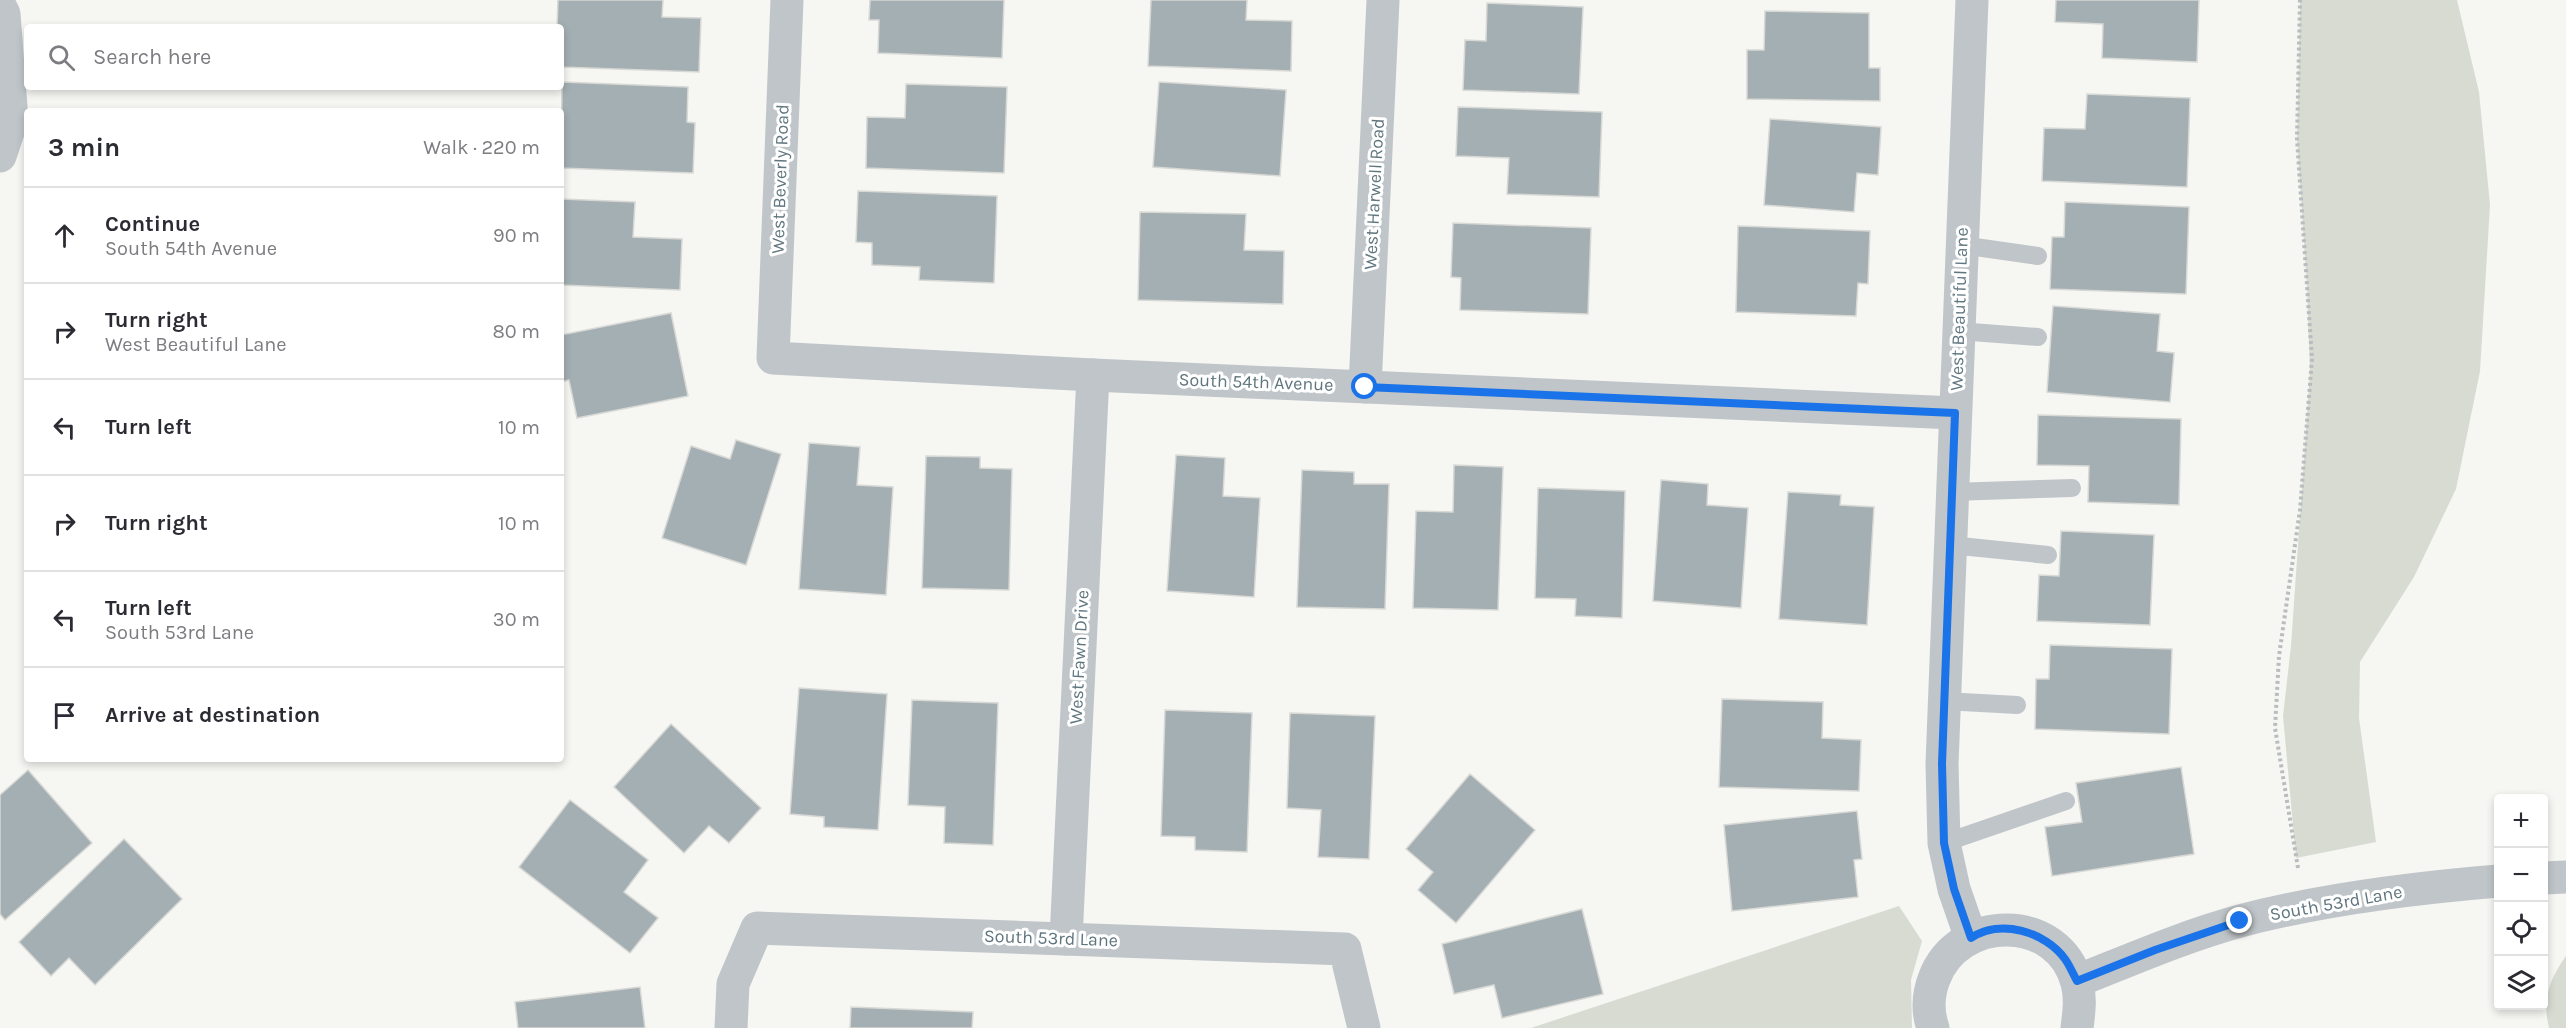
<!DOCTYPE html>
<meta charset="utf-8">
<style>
:root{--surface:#fff;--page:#f7f7f7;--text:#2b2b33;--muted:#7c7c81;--line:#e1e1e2}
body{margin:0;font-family:Karla,sans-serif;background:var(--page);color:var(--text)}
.controls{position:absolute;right:18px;bottom:18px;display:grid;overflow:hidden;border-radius:6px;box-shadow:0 3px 9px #0003}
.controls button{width:54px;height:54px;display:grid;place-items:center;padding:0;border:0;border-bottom:2px solid var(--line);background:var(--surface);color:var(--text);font:30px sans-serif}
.stop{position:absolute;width:18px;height:18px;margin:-14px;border:4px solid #1a73e8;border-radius:50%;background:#fff}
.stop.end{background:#1a73e8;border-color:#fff;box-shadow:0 2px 6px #0008}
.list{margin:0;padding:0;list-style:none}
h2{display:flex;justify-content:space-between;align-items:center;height:78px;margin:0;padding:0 24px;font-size:26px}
h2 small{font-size:20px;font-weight:400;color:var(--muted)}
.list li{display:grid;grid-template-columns:39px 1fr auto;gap:18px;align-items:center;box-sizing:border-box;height:96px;padding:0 24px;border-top:2px solid var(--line)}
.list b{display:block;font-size:22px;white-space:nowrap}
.list p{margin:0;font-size:20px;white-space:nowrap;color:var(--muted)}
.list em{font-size:20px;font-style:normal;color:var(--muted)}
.icon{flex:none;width:33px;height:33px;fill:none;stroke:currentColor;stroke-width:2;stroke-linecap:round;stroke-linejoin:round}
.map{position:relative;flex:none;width:2566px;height:1028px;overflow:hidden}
.search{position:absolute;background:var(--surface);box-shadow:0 3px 9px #0003;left:24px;top:24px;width:540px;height:66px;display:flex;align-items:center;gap:15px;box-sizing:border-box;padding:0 21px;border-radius:6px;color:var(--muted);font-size:22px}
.panel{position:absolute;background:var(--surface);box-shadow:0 3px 9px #0003;left:24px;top:108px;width:540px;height:654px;border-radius:6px}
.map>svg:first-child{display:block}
</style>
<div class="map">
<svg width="2566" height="1028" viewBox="0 0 2566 1028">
<rect width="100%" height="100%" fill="#f6f6f3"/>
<!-- green -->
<g fill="#d7dbd2">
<path d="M2300,0H2457L2479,92L2490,205L2480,371L2456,489L2414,577L2360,662L2359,718L2376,842L2296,858L2283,716L2291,646L2310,372L2307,288L2297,139Z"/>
<path d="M1899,906L1922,941L1911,980L1912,1028H1531Z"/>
<path d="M2566,956V1028H2549C2542,999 2549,980 2566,956Z"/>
</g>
<!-- building -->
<g fill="#a3afb3" stroke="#d8d8d5" stroke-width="1.5">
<path d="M558,0H663L662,17L701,18L699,72L561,67V27H557Z"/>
<path d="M870,0H1004L1002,58L878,53L879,20H869Z"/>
<path d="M1151,0H1247L1246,20L1292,21L1291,71L1148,66Z"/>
<path d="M2056,0H2199L2197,62L2102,58L2103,24L2055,22Z"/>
<path d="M1487,3L1583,7L1579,94L1463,90L1465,40L1486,41Z"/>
<path d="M1765,11L1869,13V68H1880V101L1747,99V50H1764Z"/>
<path d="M562,82L688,87L687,122L695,123L693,173L561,168Z"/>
<path d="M1159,82L1286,90L1280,176L1153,167Z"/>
<path d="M906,84L1007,87L1004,173L866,168L867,117L905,118Z"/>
<path d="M2087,94L2190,98L2187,187L2042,181L2044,128L2085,129Z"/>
<path d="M1458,107L1602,112L1599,197L1507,194L1509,158L1456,156Z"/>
<path d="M1770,119L1881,127L1878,175L1857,173L1854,212L1764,205Z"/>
<path d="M858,191L997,196L994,283L919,280L920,267L872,265V243L856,242Z"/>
<path d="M561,199L635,202L633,237L682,239L680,290L561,285Z"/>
<path d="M2065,202L2189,207L2186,294L2050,289L2052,237H2064Z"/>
<path d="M1140,212L1246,214L1244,250L1284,251L1283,304L1138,300Z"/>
<path d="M1453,223L1591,228L1588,314L1460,310L1461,278L1451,277Z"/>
<path d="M1738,226L1870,231L1868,284L1858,283L1856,316L1736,312Z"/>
<path d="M2053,306L2160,314L2157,351L2174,353L2170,402L2047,392Z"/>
<path d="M671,313L688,396L577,418L569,380L561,382V335Z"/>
<path d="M2038,415L2181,419L2179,505L2088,502L2089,466L2037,465Z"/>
<path d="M736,440L781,454L746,565L662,538L691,446L730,459Z"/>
<path d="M809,443L860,447L857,485L893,487L886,595L799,589Z"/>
<path d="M1176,455L1225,458L1223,496L1260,498L1254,597L1167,591Z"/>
<path d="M926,456L980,457V468L1012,469L1009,590L922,588Z"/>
<path d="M1454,465L1503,467L1498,610L1413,608L1416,511L1453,512Z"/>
<path d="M1302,470L1354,472V484H1389L1385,609L1297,607Z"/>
<path d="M1661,480L1708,484L1707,505L1748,508L1741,608L1653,601Z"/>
<path d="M1538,488L1625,491L1622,618L1575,616L1576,599L1535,598Z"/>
<path d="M1788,492L1841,495L1840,505L1874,507L1867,625L1779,619Z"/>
<path d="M2061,531L2154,535L2150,625L2037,621L2039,575L2059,576Z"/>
<path d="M2050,645L2172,649L2169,734L2035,729L2036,679H2049Z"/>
<path d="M799,688L887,694L878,830L824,827V817L790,814Z"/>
<path d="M1722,699L1823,702L1822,738L1861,740L1859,791L1719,787Z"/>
<path d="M912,700L998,703L993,845L944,843L945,807L908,805Z"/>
<path d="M1165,710L1252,713L1247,852L1195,850V837L1161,836Z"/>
<path d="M1290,713L1375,716L1369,859L1318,857L1321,810L1287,808Z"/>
<path d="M671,724L761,808L729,843L709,826L684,853L614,787Z"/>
<path d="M2181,767L2194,854L2052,876L2045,827L2082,822L2076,783Z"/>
<path d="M28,770L92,843L5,920L0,914V795Z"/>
<path d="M1470,774L1535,830L1456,923L1418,890L1433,872L1406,849Z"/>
<path d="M570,800L648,860L624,892L658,918L630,953L519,867Z"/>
<path d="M1857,811L1862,859L1854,860L1858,897L1732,911L1724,825Z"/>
<path d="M124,839L182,899L95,985L69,958L51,976L19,942Z"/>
<path d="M1582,909L1603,994L1502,1018L1494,985L1454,994L1442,944Z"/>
<path d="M640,987L645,1028H518L515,1002Z"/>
<path d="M851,1007L973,1012L972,1028H850Z"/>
</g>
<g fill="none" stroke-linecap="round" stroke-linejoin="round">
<!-- path -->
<path stroke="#b9bdbf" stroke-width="4" stroke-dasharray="3 3" stroke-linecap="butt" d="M2298,868L2275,728L2279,656L2300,510L2312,359L2297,139L2300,0"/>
<!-- service -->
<g stroke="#bfc5c8" stroke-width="18">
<path d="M1961,245L2038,256"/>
<path d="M1958,331L2038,337"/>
<path d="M1952,492L2072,488"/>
<path d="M1950,545L2048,555"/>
<path d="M1944,701L2017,705"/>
<path d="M1944,843L2066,801"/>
</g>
<!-- minor -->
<g stroke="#bfc5c8" stroke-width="33">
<path d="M787,0L773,358L1093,375L1955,413"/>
<path d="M0,6L4,14L12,120L0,156"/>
<path d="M1365,387L1383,0"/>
<path d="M2544,878L2566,877"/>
<path d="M1971,938L1954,889L1944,843L1942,764L1972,0"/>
<path d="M1066,939L1093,375"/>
<path d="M2077,981C2130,960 2185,936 2240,921C2323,899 2414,888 2498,881"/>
<path d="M731,1028L733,984L757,928L1345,949L1364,1028"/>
<path d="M1933,1028C1927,1011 1928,995 1934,979C1958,913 2059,913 2077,983C2081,998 2079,1012 2077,1028"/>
</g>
</g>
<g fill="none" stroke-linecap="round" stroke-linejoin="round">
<!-- route -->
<path stroke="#1a73e8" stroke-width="8" d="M1365,387L1955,413L1942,764L1944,843L1954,889L1971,938C2000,918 2046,932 2065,959C2070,966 2073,974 2077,981L2155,950L2240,921"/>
</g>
<g text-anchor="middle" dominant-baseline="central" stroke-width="6" stroke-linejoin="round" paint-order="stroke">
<!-- street labels -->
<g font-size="18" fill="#60767f" stroke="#fff">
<text transform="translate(780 179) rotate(-88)">West Beverly Road</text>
<text transform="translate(1374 194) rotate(-87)">West Harwell Road</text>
<text transform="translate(1959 309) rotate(-88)">West Beautiful Lane</text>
<text transform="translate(1256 382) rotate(2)">South 54th Avenue</text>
<text transform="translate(1079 657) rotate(-87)">West Fawn Drive</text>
<text transform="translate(2336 903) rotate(-10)">South 53rd Lane</text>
<text transform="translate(1051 938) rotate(2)">South 53rd Lane</text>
</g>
</g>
</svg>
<div class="controls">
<button>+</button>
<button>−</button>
<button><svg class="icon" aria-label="locate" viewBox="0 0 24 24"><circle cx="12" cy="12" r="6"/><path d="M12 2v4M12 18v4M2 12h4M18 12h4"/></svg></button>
<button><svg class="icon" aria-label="layers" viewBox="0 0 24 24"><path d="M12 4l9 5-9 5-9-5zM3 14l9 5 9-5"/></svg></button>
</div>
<div class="stop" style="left:1365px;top:387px"></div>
<div class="stop end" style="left:2240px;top:921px"></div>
<div class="search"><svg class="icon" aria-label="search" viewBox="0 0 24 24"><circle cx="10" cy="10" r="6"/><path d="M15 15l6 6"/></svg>Search here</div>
<section class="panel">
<h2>3 min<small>Walk · 220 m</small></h2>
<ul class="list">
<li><svg class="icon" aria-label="ahead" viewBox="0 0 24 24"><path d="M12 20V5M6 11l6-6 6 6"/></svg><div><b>Continue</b><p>South 54th Avenue</p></div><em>90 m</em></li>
<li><svg class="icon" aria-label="right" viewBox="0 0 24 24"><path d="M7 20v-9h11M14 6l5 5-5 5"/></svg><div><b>Turn right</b><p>West Beautiful Lane</p></div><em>80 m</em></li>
<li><svg class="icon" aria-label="left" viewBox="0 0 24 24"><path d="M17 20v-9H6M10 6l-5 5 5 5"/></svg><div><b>Turn left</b></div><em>10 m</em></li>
<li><svg class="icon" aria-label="right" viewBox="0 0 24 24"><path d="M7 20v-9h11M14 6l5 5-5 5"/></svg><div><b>Turn right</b></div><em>10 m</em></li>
<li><svg class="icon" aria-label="left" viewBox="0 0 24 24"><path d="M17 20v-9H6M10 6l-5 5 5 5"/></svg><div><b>Turn left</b><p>South 53rd Lane</p></div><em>30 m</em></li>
<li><svg class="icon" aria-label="arrive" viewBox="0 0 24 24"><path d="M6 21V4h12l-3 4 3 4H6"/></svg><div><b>Arrive at destination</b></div></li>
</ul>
</section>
</div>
